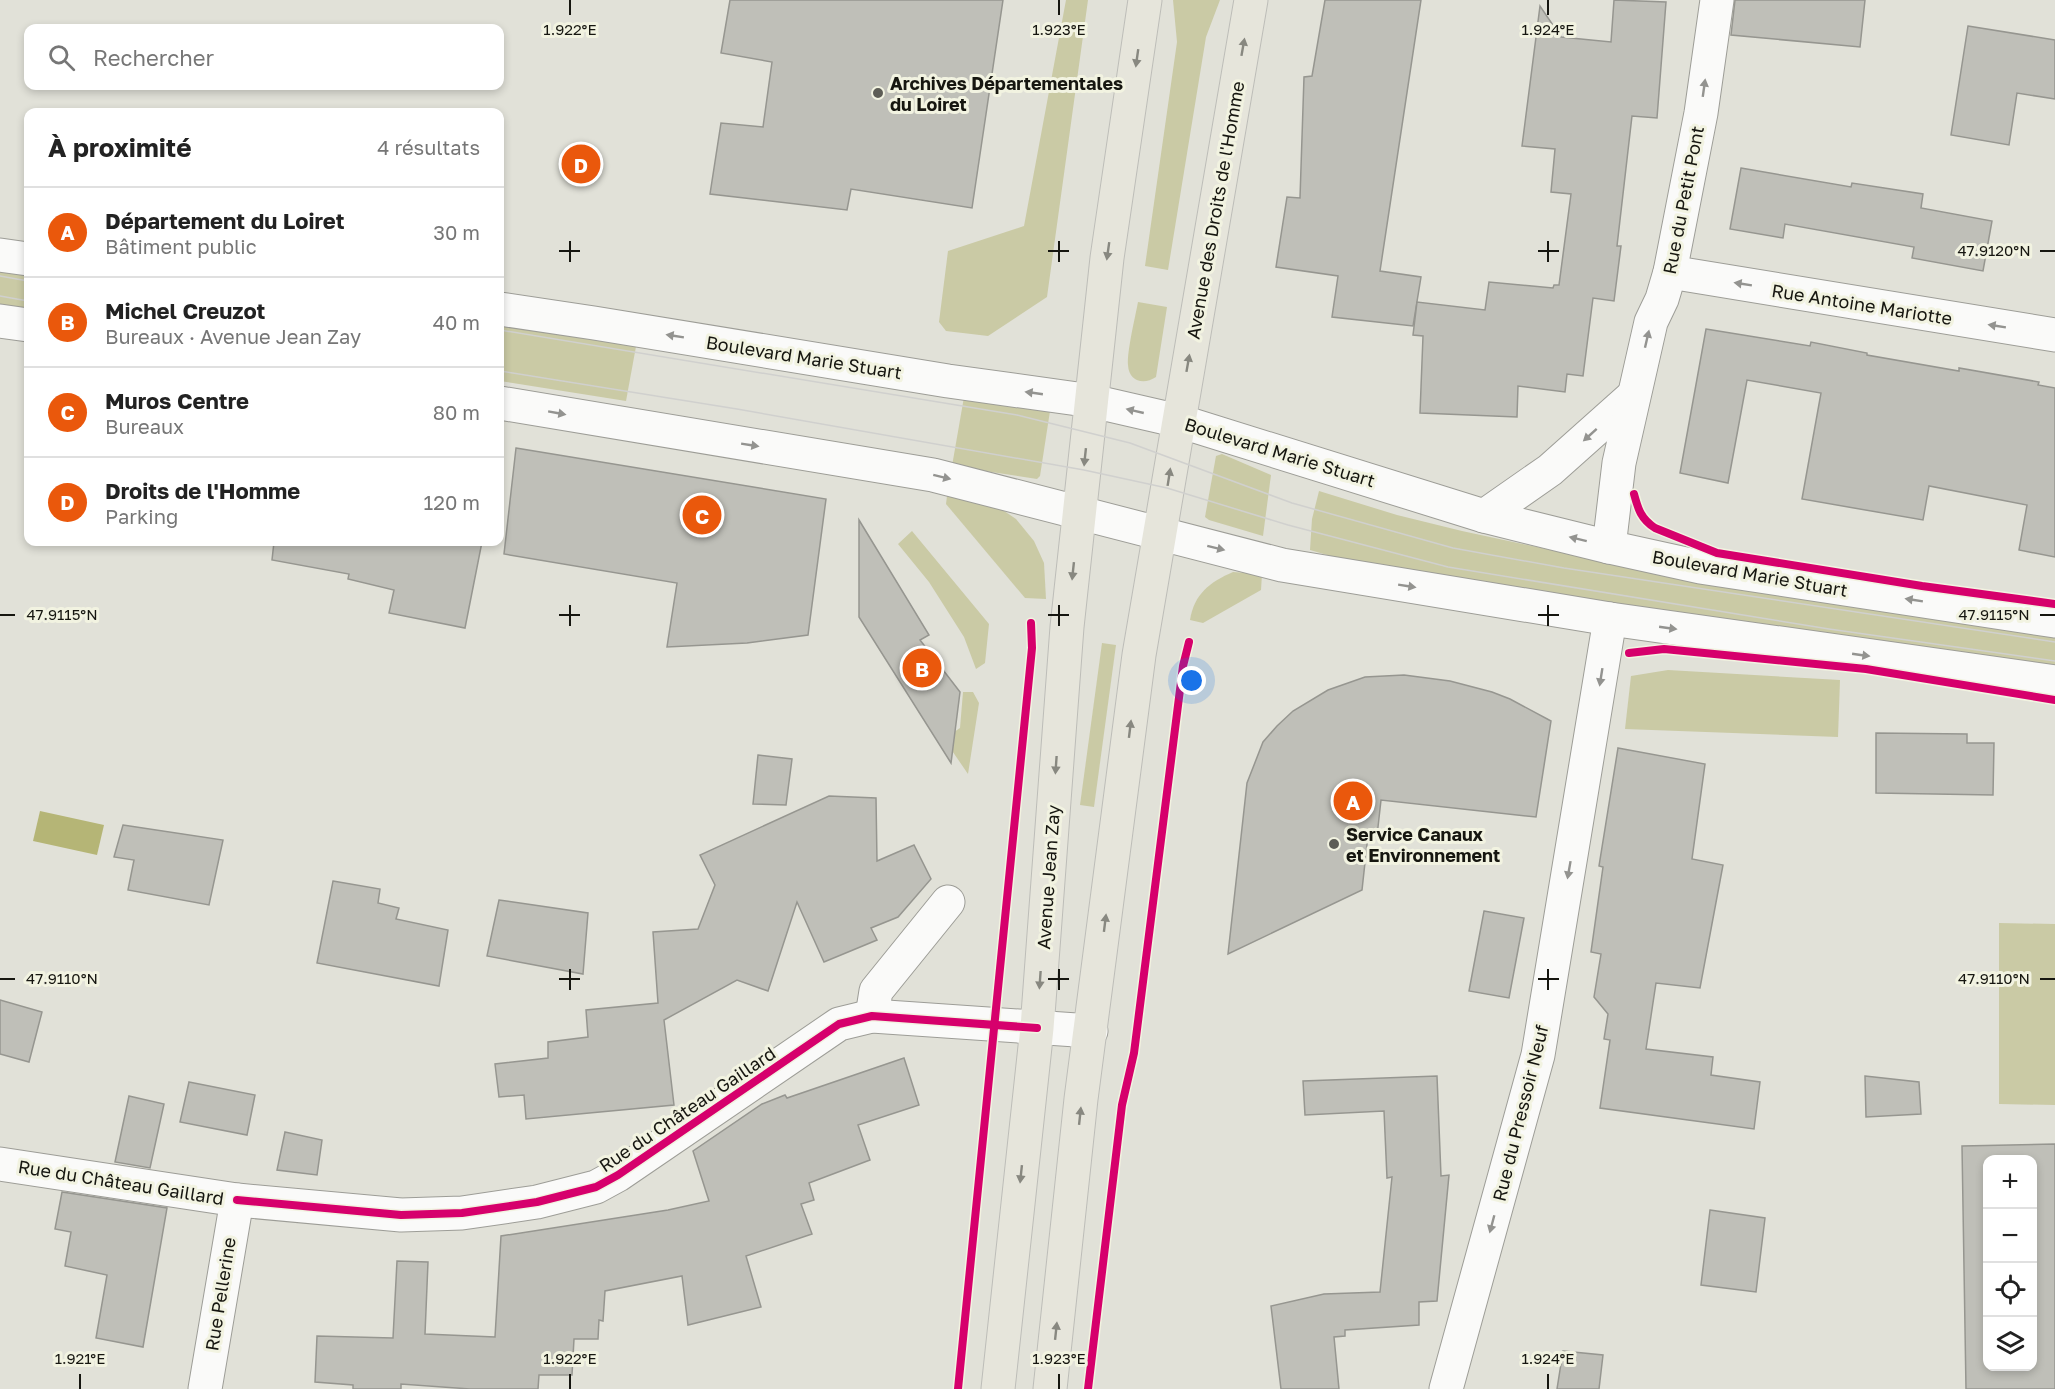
<!DOCTYPE html>
<html lang="fr">
<meta charset="utf-8">
<style>
:root{--surface:#fff;--page:#f2f2f2;--text:#222;--muted:#767676;--line:#e0e0e0;--accent:#ea580c}
body{margin:0;font-family:"Golos Text",sans-serif;background:var(--page);color:var(--text)}
.controls{position:absolute;right:18px;bottom:18px;display:grid;overflow:hidden;border-radius:12px;box-shadow:0 3px 9px #0003}
.controls button{width:54px;height:54px;display:grid;place-items:center;padding:0;border:0;border-bottom:2px solid var(--line);background:var(--surface);color:var(--text);font:30px sans-serif}
.you{position:absolute;left:1192px;top:681px;width:21px;height:21px;margin:-15px;border:4px solid #fff;border-radius:50%;background:#1a73e8;box-shadow:0 0 0 9px #1a73e833}
.badge{display:grid;place-items:center;width:39px;height:39px;border-radius:50%;background:var(--accent);color:#fff;font-size:20px;font-weight:700}
.pin{position:absolute;translate:-50% -50%;border:3px solid #fff;box-shadow:0 2px 6px #0006}
.list{margin:0;padding:0;list-style:none}
h2{display:flex;justify-content:space-between;align-items:center;height:78px;margin:0;padding:0 24px;font-size:26px}
h2 small{font-size:20px;font-weight:400;color:var(--muted)}
.list li{display:grid;grid-template-columns:39px 1fr auto;gap:18px;align-items:center;box-sizing:border-box;height:90px;padding:0 24px;border-top:2px solid var(--line)}
.list b{display:block;font-size:22px;white-space:nowrap}
.list p{margin:0;font-size:20px;white-space:nowrap;color:var(--muted)}
.list em{font-size:20px;font-style:normal;color:var(--muted)}
.icon{flex:none;width:33px;height:33px;fill:none;stroke:currentColor;stroke-width:2;stroke-linecap:round;stroke-linejoin:round}
.map{position:relative;flex:none;width:2055px;height:1389px;overflow:hidden}
.search{position:absolute;background:var(--surface);box-shadow:0 3px 9px #0003;left:24px;top:24px;width:480px;height:66px;display:flex;align-items:center;gap:15px;box-sizing:border-box;padding:0 21px;border-radius:12px;color:var(--muted);font-size:22px}
.panel{position:absolute;background:var(--surface);box-shadow:0 3px 9px #0003;left:24px;top:108px;width:480px;height:438px;border-radius:12px}
.map>svg:first-child{display:block}
</style>
<div class="map">
<svg width="2055" height="1389" viewBox="0 0 2055 1389">
<rect width="100%" height="100%" fill="#e1e1d8"/>
<!-- green -->
<g fill="#cacaa5">
<path d="M1066,0H1088L1047,297L988,336L946,331L939,322L948,251L1024,226Z"/>
<path d="M1173,0H1220L1206,37L1168,270L1145,266L1177,42Z"/>
<path d="M0,265L28,269V310L0,306Z"/>
<path d="M1138,302L1167,307L1156,377C1144,385 1129,382 1128,365C1127,351 1135,318 1138,302Z"/>
<path d="M500,319L637,341L626,401L500,381Z"/>
<path d="M964,397L1050,411L1040,476L1037,479L952,466Z"/>
<path d="M1222,454L1271,475L1263,536L1209,520L1205,517L1216,456Z"/>
<path d="M948,488L982,496L1016,519L1034,541L1044,563L1046,599L1025,598L946,504Z"/>
<path d="M1319,491L1397,515L1462,531L1678,577L2055,632V671L1477,584L1341,559L1310,550L1312,519Z"/>
<path d="M912,531L989,624L985,663L976,669L964,637L929,582L898,544Z"/>
<path d="M1233,572L1262,574L1261,590L1203,623L1190,620C1194,594 1210,582 1233,572Z"/>
<path d="M1102,643L1116,645L1094,807L1080,805Z"/>
<path d="M1668,670L1840,680L1838,737L1625,729L1631,676Z"/>
<path d="M963,692H973L979,703L968,774L944,739L960,728Z"/>
<path d="M1999,923L2055,924V1105L1999,1104Z"/>
</g>
<!-- water -->
<path fill="#b5b576" d="M40,811L104,825L97,855L33,841Z"/>
<!-- building -->
<g fill="#bfbfb8" stroke="#969690" stroke-width="1.5" fill-rule="evenodd">
<path d="M730,0H1003L972,208L851,189L847,210L710,194L721,123L763,127L772,62L721,53Z"/>
<path d="M1325,0H1421L1380,271L1421,277L1413,326L1332,317L1338,276L1276,267L1287,197L1300,198L1304,77L1312,76Z"/>
<path d="M1614,0L1666,2L1657,118L1632,116L1617,246H1621L1614,301L1593,298L1583,376L1567,374L1565,392L1518,386L1517,417L1420,413L1423,336L1413,335L1417,302L1485,310L1489,282L1553,288L1554,285H1559L1571,194L1551,192L1555,149L1522,146L1540,6L1561,37L1611,42Z"/>
<path d="M1735,0H1865L1860,47L1731,35Z"/>
<path d="M1968,26L2055,40V99L2017,93L2009,145L1951,135Z"/>
<path d="M1741,168L1851,187L1852,183L1923,194L1921,208L1992,221L1983,271L1912,258L1914,247L1785,224L1783,238L1730,229Z"/>
<path d="M1706,329L1810,346L1811,342L1867,353V355L1959,371V368L2039,382L2038,385L2055,388V557L2019,550L2027,505L1929,486L1923,520L1802,499L1821,393L1747,380L1728,483L1680,473Z"/>
<path d="M516,448L826,499L808,635L747,643L667,647L677,583L504,554Z"/>
<path d="M859,520L929,635L920,640L960,692L951,763L859,617Z"/>
<path d="M274,542H482L465,628L389,613L394,590L348,579L349,574L272,560Z"/>
<path d="M1404,675L1450,681L1492,692L1510,699L1551,721L1536,817L1381,800L1377,836L1368,835L1362,890L1228,954L1247,783L1263,742L1277,726L1293,711L1328,690L1365,677Z"/>
<path d="M1876,733L1967,734V743H1994L1993,795L1876,793Z"/>
<path d="M1618,748L1705,764L1692,859L1723,865L1700,988L1656,983L1646,1049L1713,1057L1711,1075L1760,1082L1754,1129L1600,1108L1610,1040L1604,1039L1608,1014L1594,997L1601,954L1591,952L1603,867L1599,866Z"/>
<path d="M758,755L792,759L786,805L753,804Z"/>
<path d="M829,796L876,798L877,861L914,845L931,879L898,917L871,928L877,940L824,962L797,902L768,991L737,980L664,1020L674,1105L526,1119L524,1095L499,1097L495,1064L548,1058V1042L588,1037L586,1010L658,1003L653,932L698,929L715,885L700,855Z"/>
<path d="M123,825L223,840L209,905L128,890L134,860L114,857Z"/>
<path d="M333,881L380,889L378,903L399,908L396,919L448,930L439,986L317,963Z"/>
<path d="M499,900L588,913L583,974L487,956Z"/>
<path d="M1484,911L1524,918L1509,998L1469,991Z"/>
<path d="M0,1000L42,1012L29,1062L0,1054Z"/>
<path d="M904,1058L919,1105L858,1125L870,1160L809,1183L814,1200L801,1204L812,1234L746,1256L761,1307L688,1325L682,1276L605,1291L603,1321L599,1320L598,1339H574L572,1375H539L538,1389H470L401,1384V1389H353V1385L315,1382L317,1336L393,1338L397,1261L428,1262L425,1334L495,1337L501,1236L668,1210L709,1201L693,1151L762,1104L785,1095L787,1098Z"/>
<path d="M1437,1076L1441,1176L1449,1175L1437,1301L1419,1302V1325L1345,1330V1336L1334,1337L1339,1389H1281L1271,1306L1324,1294L1380,1292L1392,1177L1387,1178L1384,1111L1305,1115L1303,1081Z"/>
<path d="M1865,1076L1919,1082L1921,1114L1866,1117Z"/>
<path d="M189,1082L255,1095L247,1135L180,1122Z"/>
<path d="M129,1096L164,1104L150,1168L115,1162Z"/>
<path d="M285,1132L322,1140L317,1175L277,1170Z"/>
<path d="M2055,1144V1389H1966L1962,1146ZM1988,1160H2032V1366H1988Z"/>
<path d="M62,1192L167,1208L143,1347L96,1338L107,1275L65,1266L71,1232L55,1229Z"/>
<path d="M1710,1210L1765,1218L1756,1292L1701,1285Z"/>
<path d="M1563,1351L1603,1355L1599,1389H1557Z"/>
</g>
<g fill="none" stroke-linecap="round" stroke-linejoin="round">
<!-- minor casing -->
<g stroke="#9d9d97" stroke-width="35">
<g id="minor">
<path d="M1670,272L2055,335"/>
<path d="M1484,516L1550,470L1633,396"/>
<path d="M1609,547L1619,463L1651,322L1662,299L1670,272L1701,113L1717,0"/>
<path d="M872,1016L876,991L948,902"/>
<path d="M0,1164L237,1200L401,1215L462,1213L537,1202L596,1187L618,1175L839,1024L872,1016L1091,1031"/>
<path d="M205,1389L237,1200"/>
<path d="M1446,1389L1538,1055L1610,619"/>
</g>
</g>
<!-- secondary casing -->
<g stroke="#9d9d97" stroke-width="35">
<g id="secondary">
<path d="M0,255L28,259"/>
<path d="M500,309L594,323L948,381L1092,401L1179,421L1484,516L1609,547L1700,567L2055,621"/>
<path d="M0,321L28,325"/>
<path d="M500,403L933,475L1282,565L1610,619L2055,682"/>
</g>
</g>
<!-- primary casing -->
<g stroke="#bdbdb8" stroke-width="35">
<g id="primary">
<path d="M998,1389L1037,1028L1067,627L1107,258L1145,0"/>
<path d="M1050,1389L1081,1099L1139,655L1251,0"/>
</g>
</g>
<!-- minor -->
<use href="#minor" stroke="#fafaf9" stroke-width="33"/>
<!-- secondary -->
<use href="#secondary" stroke="#fafaf9" stroke-width="33"/>
<!-- primary -->
<use href="#primary" stroke="#e6e5db" stroke-width="33"/>
<!-- tram -->
<g stroke="#d0d0ce" stroke-width="1.5">
<path d="M0,276L28,281"/>
<path d="M0,296L28,301"/>
<path d="M500,330L1017,415L1130,443L1292,503L1453,548L1564,568L2055,642"/>
<path d="M500,371L737,409L1084,470L1167,488L1288,525L1448,567L1829,629L2055,661"/>
</g>
<!-- cycleway casing -->
<g stroke="#f2f3e1" stroke-width="11">
<g id="cycleway">
<path d="M1634,494C1638,509 1641,519 1655,528L1717,553L1922,586L2055,604"/>
<path d="M1629,653L1664,649L1866,669L2055,700"/>
<path d="M237,1200L401,1215L462,1213L537,1202L596,1187L618,1175L839,1024L872,1016L1037,1028"/>
<path d="M958,1389L1032,648L1031,623"/>
<path d="M1088,1389L1122,1105L1134,1053L1183,666L1189,642"/>
</g>
</g>
<!-- cycleway -->
<use href="#cycleway" stroke="#d6006c" stroke-width="8"/>
</g>
<!-- one-way arrows -->
<defs><path id="oneway-solid" d="M-6-.8H1V-3.2L6.5 0L1 3.2V.8H-6Z" transform="scale(1.5)"/></defs>
<g fill="#888880">
<use href="#oneway-solid" transform="translate(1243 47) rotate(-80)"/>
<use href="#oneway-solid" transform="translate(1137 58) rotate(98)"/>
<use href="#oneway-solid" transform="translate(1108 251) rotate(98)"/>
<use href="#oneway-solid" transform="translate(1188 363) rotate(-80)"/>
<use href="#oneway-solid" transform="translate(1085 457) rotate(96)"/>
<use href="#oneway-solid" transform="translate(1169 477) rotate(-81)"/>
<use href="#oneway-solid" transform="translate(1073 571) rotate(96)"/>
<use href="#oneway-solid" transform="translate(1130 729) rotate(-83)"/>
<use href="#oneway-solid" transform="translate(1056 765) rotate(94)"/>
<use href="#oneway-solid" transform="translate(1105 923) rotate(-83)"/>
<use href="#oneway-solid" transform="translate(1040 980) rotate(94)"/>
<use href="#oneway-solid" transform="translate(1080 1116) rotate(-84)"/>
<use href="#oneway-solid" transform="translate(1021 1174) rotate(96)"/>
<use href="#oneway-solid" transform="translate(1056 1331) rotate(-84)"/>
</g>
<g fill="#939390">
<use href="#oneway-solid" transform="translate(1704 88) rotate(-82)"/>
<use href="#oneway-solid" transform="translate(1743 284) rotate(-171)"/>
<use href="#oneway-solid" transform="translate(1997 326) rotate(-171)"/>
<use href="#oneway-solid" transform="translate(675 336) rotate(-171)"/>
<use href="#oneway-solid" transform="translate(1647 339) rotate(-77)"/>
<use href="#oneway-solid" transform="translate(1034 393) rotate(-172)"/>
<use href="#oneway-solid" transform="translate(1135 411) rotate(-167)"/>
<use href="#oneway-solid" transform="translate(557 413) rotate(10)"/>
<use href="#oneway-solid" transform="translate(1590 435) rotate(138)"/>
<use href="#oneway-solid" transform="translate(750 445) rotate(9)"/>
<use href="#oneway-solid" transform="translate(942 477) rotate(14)"/>
<use href="#oneway-solid" transform="translate(1578 539) rotate(-166)"/>
<use href="#oneway-solid" transform="translate(1216 548) rotate(14)"/>
<use href="#oneway-solid" transform="translate(1407 586) rotate(9)"/>
<use href="#oneway-solid" transform="translate(1914 600) rotate(-171)"/>
<use href="#oneway-solid" transform="translate(1668 628) rotate(8)"/>
<use href="#oneway-solid" transform="translate(1861 655) rotate(8)"/>
<use href="#oneway-solid" transform="translate(1601 677) rotate(99)"/>
<use href="#oneway-solid" transform="translate(1569 870) rotate(100)"/>
<use href="#oneway-solid" transform="translate(1492 1224) rotate(105)"/>
</g>
<!-- ticks -->
<path fill="none" stroke="#161610" stroke-width="2" d="M570,0V15M1059,0V15M1548,0V15M570,241V262M1059,241V262M1548,241V262M559,251H580M1048,251H1069M1538,251H1559M2040,251H2055M570,605V626M1059,605V626M1548,605V626M0,615H15M559,615H580M1048,615H1069M1538,615H1559M2040,615H2055M570,969V990M1059,969V990M1548,969V990M0,979H15M559,979H580M1048,979H1069M1538,979H1559M2040,979H2055M80,1374V1389M570,1374V1389M1059,1374V1389M1548,1374V1389"/>
<!-- markers -->
<g fill="#5d5d56" stroke="#f2f3e1" stroke-width="2">
<circle cx="878" cy="93" r="6"/>
<circle cx="1334" cy="844" r="6"/>
</g>
<g text-anchor="middle" dominant-baseline="central" stroke-width="6" stroke-linejoin="round" paint-order="stroke">
<!-- poi labels -->
<g font-size="18" font-weight="bold" fill="#161610" stroke="#f2f3e1" text-anchor="start">
<text x="890" y="83">Archives Départementales<tspan x="890" dy="21">du Loiret</tspan></text>
<text x="1346" y="834">Service Canaux<tspan x="1346" dy="21">et Environnement</tspan></text>
</g>
<!-- street labels -->
<g font-size="18" fill="#161610" stroke="#f2f3e1">
<text transform="translate(1683 200) rotate(-79)">Rue du Petit Pont</text>
<text transform="translate(1215 210) rotate(-80)">Avenue des Droits de l'Homme</text>
<text transform="translate(1862 304) rotate(9)">Rue Antoine Mariotte</text>
<text transform="translate(804 357) rotate(9)">Boulevard Marie Stuart</text>
<text transform="translate(1280 452) rotate(17)">Boulevard Marie Stuart</text>
<text transform="translate(1750 573) rotate(10)">Boulevard Marie Stuart</text>
<text transform="translate(1048 877) rotate(-86)">Avenue Jean Zay</text>
<text transform="translate(687 1109) rotate(-34)">Rue du Château Gaillard</text>
<text transform="translate(1520 1113) rotate(-76)">Rue du Pressoir Neuf</text>
<text transform="translate(121 1182) rotate(9)">Rue du Château Gaillard</text>
<text transform="translate(220 1294) rotate(-81)">Rue Pellerine</text>
</g>
</g>
<g font-size="15" text-anchor="middle" fill="#161610" stroke="#f2f3e1" stroke-width="6" stroke-linejoin="round" paint-order="stroke">
<text x="570" y="35">1.922°E</text>
<text x="1059" y="35">1.923°E</text>
<text x="1548" y="35">1.924°E</text>
<text x="1994" y="256">47.9120°N</text>
<text x="62" y="620">47.9115°N</text>
<text x="1994" y="620">47.9115°N</text>
<text x="62" y="984">47.9110°N</text>
<text x="1994" y="984">47.9110°N</text>
<text x="80" y="1364">1.921°E</text>
<text x="570" y="1364">1.922°E</text>
<text x="1059" y="1364">1.923°E</text>
<text x="1548" y="1364">1.924°E</text>
</g>
</svg>
<div class="controls">
<button>+</button>
<button>−</button>
<button><svg class="icon" aria-label="locate" viewBox="0 0 24 24"><circle cx="12" cy="12" r="6"/><path d="M12 2v4M12 18v4M2 12h4M18 12h4"/></svg></button>
<button><svg class="icon" aria-label="layers" viewBox="0 0 24 24"><path d="M12 4l9 5-9 5-9-5zM3 14l9 5 9-5"/></svg></button>
</div>
<div class="you"></div>
<div class="pin badge" style="left:1353px;top:801px">A</div>
<div class="pin badge" style="left:922px;top:668px">B</div>
<div class="pin badge" style="left:702px;top:515px">C</div>
<div class="pin badge" style="left:581px;top:164px">D</div>
<div class="search"><svg class="icon" aria-label="search" viewBox="0 0 24 24"><circle cx="10" cy="10" r="6"/><path d="M15 15l6 6"/></svg>Rechercher</div>
<section class="panel">
<h2>À proximité<small>4 résultats</small></h2>
<ul class="list">
<li><span class="badge">A</span><div><b>Département du Loiret</b><p>Bâtiment public</p></div><em>30 m</em></li>
<li><span class="badge">B</span><div><b>Michel Creuzot</b><p>Bureaux · Avenue Jean Zay</p></div><em>40 m</em></li>
<li><span class="badge">C</span><div><b>Muros Centre</b><p>Bureaux</p></div><em>80 m</em></li>
<li><span class="badge">D</span><div><b>Droits de l'Homme</b><p>Parking</p></div><em>120 m</em></li>
</ul>
</section>
</div>
